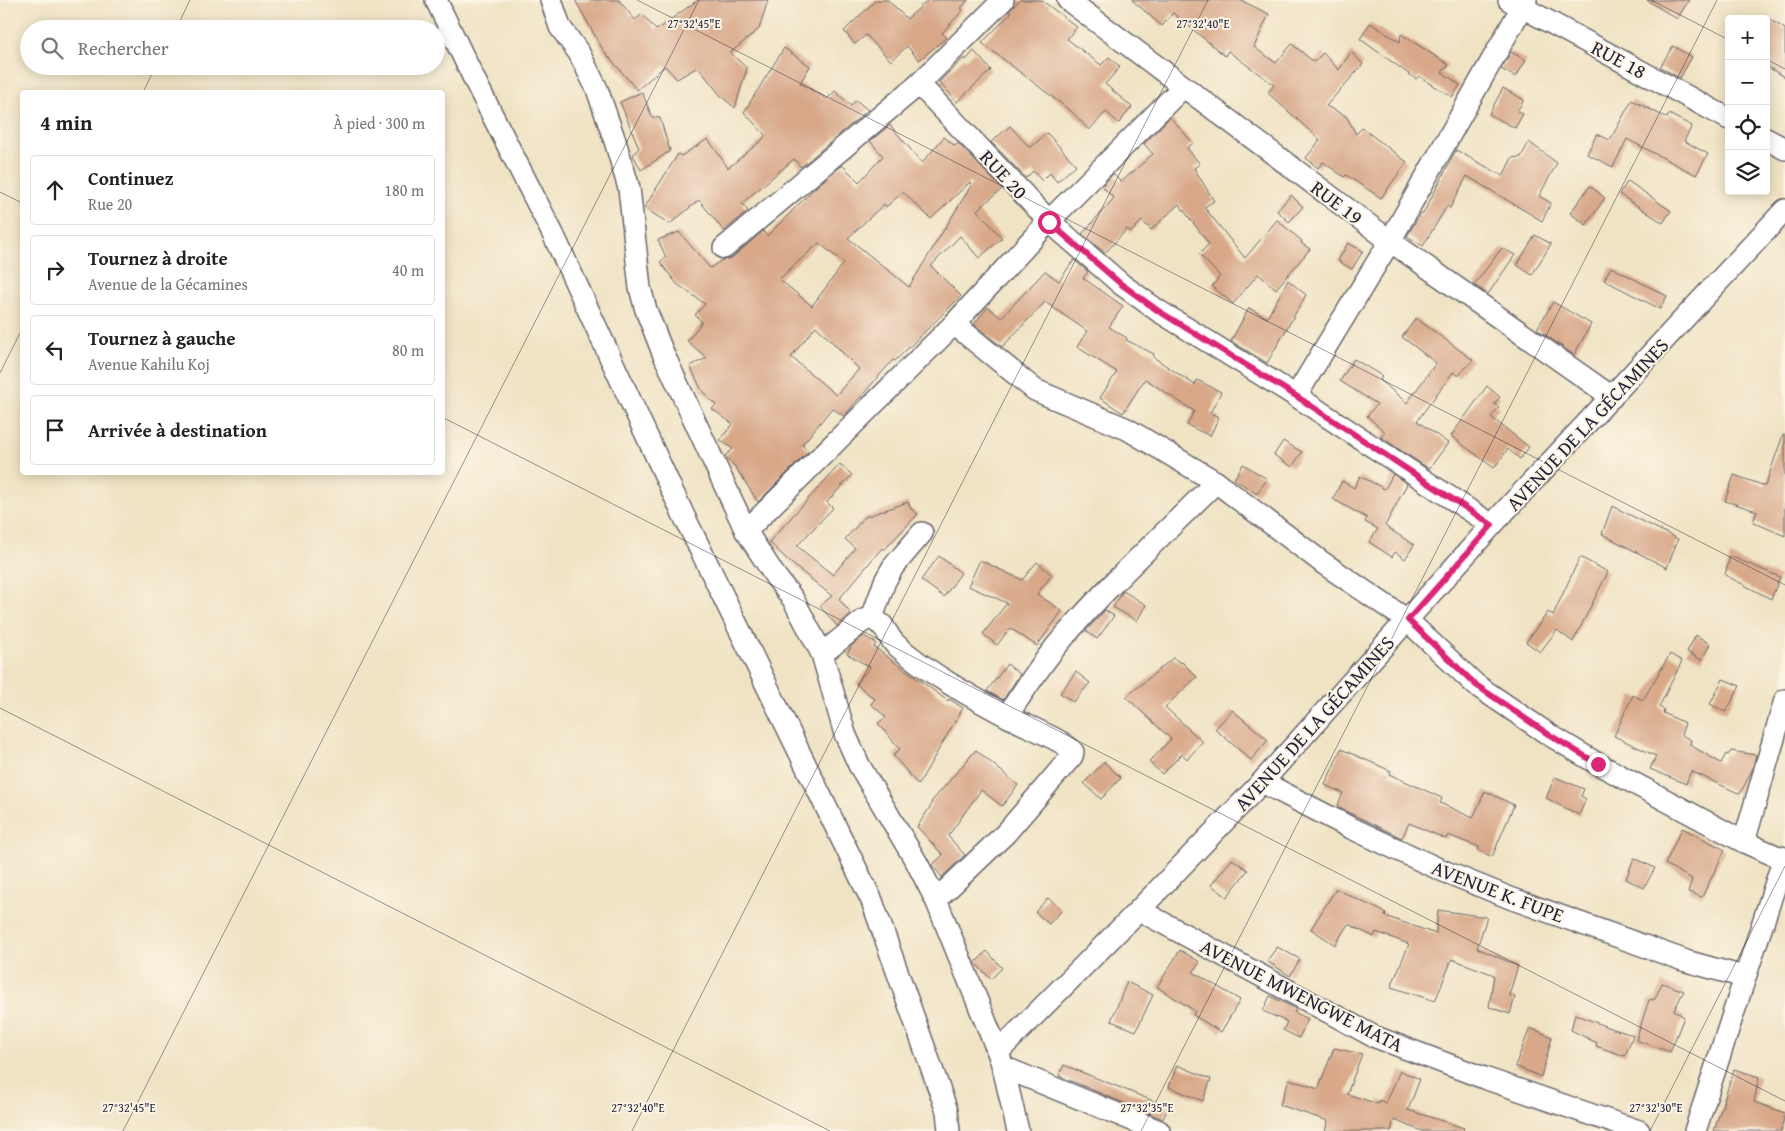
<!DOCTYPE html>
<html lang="fr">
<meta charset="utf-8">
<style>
:root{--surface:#fff;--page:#f2f2f2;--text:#222;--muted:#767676;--line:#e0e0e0}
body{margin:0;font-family:"Gentium Book Plus",serif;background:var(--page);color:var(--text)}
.controls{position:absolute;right:15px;top:15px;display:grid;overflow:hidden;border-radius:5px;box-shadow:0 2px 12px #0003}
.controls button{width:45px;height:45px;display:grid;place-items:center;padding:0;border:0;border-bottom:1px solid var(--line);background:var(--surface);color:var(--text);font:25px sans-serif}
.stop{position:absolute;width:15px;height:15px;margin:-11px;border:4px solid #db2777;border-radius:50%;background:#fff}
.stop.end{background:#db2777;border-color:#fff;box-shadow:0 1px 5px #0008}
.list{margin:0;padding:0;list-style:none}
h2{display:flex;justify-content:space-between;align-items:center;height:65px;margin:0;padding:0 20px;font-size:21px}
h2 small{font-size:16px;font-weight:400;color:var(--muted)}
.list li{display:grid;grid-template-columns:32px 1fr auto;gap:15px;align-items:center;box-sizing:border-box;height:70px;margin:0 10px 10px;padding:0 10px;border:1px solid var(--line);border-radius:5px}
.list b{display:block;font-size:19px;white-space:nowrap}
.list p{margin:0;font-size:16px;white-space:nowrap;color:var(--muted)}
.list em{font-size:16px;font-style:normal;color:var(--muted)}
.icon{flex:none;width:28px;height:28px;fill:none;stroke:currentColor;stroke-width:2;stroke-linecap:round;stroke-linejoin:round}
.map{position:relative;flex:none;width:1785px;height:1131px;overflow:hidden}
.search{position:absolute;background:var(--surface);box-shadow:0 2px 12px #0003;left:20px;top:20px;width:425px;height:55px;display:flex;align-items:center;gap:12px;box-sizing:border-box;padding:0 18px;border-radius:28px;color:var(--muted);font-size:19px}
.panel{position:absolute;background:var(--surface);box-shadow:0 2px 12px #0003;left:20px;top:90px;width:425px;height:385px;border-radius:5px}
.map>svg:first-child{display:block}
</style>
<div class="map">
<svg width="1785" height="1131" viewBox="0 0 1785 1131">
<rect width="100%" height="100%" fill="#fcf5e5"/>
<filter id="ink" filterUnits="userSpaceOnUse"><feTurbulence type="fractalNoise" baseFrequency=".02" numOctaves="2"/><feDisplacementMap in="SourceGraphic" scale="10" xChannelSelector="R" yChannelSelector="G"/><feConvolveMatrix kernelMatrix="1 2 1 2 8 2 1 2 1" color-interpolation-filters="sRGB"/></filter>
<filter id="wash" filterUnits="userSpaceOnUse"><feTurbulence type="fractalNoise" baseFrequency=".0096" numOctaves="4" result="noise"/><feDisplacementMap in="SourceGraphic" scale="20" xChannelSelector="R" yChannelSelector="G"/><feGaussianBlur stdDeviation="1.12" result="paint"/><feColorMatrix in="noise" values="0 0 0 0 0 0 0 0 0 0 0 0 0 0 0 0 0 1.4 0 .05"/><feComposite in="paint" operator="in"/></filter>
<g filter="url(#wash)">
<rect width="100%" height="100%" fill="#f0e3c4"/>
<g id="blocks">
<!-- building -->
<g fill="#d8a889" fill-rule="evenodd">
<path d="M575,0H619L635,20L642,14L656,30L698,0H768L759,29L730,53L747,68L735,108L721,96L698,67L677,79L665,66L637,90L603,50Z"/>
<path d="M876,0H888L907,19L928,0H968L961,8L963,10L942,33L946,38L919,60L907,46L891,61L866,35L855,44L844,31Z"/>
<path d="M1020,0H1041L1077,27L1067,39L1101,65L1109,57L1120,67L1105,84L1132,107L1119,123L1106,112L1089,130L1072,112L982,43L1011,13L1009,11Z"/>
<path d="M1132,0H1240L1269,14L1254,47L1276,63L1292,44L1314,62L1323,53L1339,70L1351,52L1363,64L1326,106L1346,116L1356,134L1362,128L1407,162L1381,198L1346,175L1344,177L1323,162L1318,168L1306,158L1320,140L1268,93L1274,85L1228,51L1225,56L1173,13L1162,26Z"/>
<path d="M1647,0H1689L1677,19Z"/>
<path d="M1766,17L1785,29V77L1766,66Z"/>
<path d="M1370,23L1400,42L1401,34L1449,65L1442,72L1460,85L1452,97L1419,76L1416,79L1360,39Z"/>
<path d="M1673,46L1692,57L1680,78L1660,67Z"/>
<path d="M784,48L810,66L800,83L827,99L835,91L851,106L856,100L868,110L801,167L794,159L742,203L748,211L724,231L699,200L670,224L644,208L678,154L681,156L708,139L728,168L763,139L765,135L744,112Z"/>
<path d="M974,51L991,70L957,102L939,82L964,58L966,60Z"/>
<path d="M1511,52L1526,60L1516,77L1501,69Z"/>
<path d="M1503,88L1524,100L1517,111L1523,114L1515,128L1489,114Z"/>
<path d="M642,92L652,117L660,118L670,151L641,170L633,155L639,148L620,102Z"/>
<path d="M1632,100L1667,118L1669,114L1692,126L1684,141L1708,154L1696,175L1627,139L1613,167L1587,154L1597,134L1610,140Z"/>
<path d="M1170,117L1193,143L1187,148L1200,164L1194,168L1214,201L1204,207L1245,258L1277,220L1302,241L1301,243L1310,249L1276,289L1258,274L1233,304L1212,286L1220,276L1199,254L1209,244L1179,204L1151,230L1142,221L1131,232L1127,229L1105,253L1082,234L1114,198L1102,186L1113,174L1121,182L1153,154L1144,144Z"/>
<path d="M890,125L922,163L944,137L955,146L958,143L1002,189L977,210L1002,238L979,258L960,236L931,266L961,296L895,361L893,360L844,416L832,408L802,445L809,451L758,502L736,468L725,456L733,449L720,440L733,424L712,409L716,405L702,391L690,366L707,358L687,341L702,322L695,315L705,304L677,284L660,262L666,257L658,240L679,232L710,268L722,260L732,258L763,231L767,236L818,185L842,165L859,182L883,156L870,141ZM970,182L972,184L909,287L848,238L884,204L886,207L903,192L931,219ZM819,243L844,263L812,306L779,279ZM816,326L859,369L836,395L791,357Z"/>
<path d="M1010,126L1030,148L1047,133L1076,165L1057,182L1050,173L1042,181L1033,171L1026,178L991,142Z"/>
<path d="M1529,142L1557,163L1539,196L1551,203L1542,221L1467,176L1450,208L1447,206L1423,246L1407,236L1421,213L1423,214L1456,150L1503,176L1512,158L1521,157Z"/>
<path d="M1628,181L1671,211L1663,223L1619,194Z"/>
<path d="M1590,186L1605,198L1586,225L1570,213Z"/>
<path d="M1291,195L1303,207L1289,222L1277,211Z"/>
<path d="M1535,235L1551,244L1532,275L1517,265Z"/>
<path d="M1348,243L1363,251L1352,269L1338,261Z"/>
<path d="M1502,248L1515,255L1488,294L1474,285Z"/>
<path d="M1074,260L1088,272L1083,278L1123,306L1109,327L1127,338L1126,340L1154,354L1153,357L1195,385L1197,380L1221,392L1210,413L1219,417L1210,436L1187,425L1194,411L1145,379L1123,413L1100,398L1117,372L1077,347L1087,331L1045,302L1002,347L974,324L988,307L1001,318L1045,271L1059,281Z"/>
<path d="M1611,267L1667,296L1660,309L1604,280Z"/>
<path d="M1288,280L1306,295L1267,363L1231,341L1249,308L1267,318Z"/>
<path d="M1553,302L1591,324L1574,355L1537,329Z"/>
<path d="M1416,318L1473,360L1458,376L1453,372L1417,421L1448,443L1429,469L1381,437L1385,432L1367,416L1377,404L1340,381L1354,359L1382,376L1380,380L1407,403L1436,363L1402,337Z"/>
<path d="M1487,386L1500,397L1494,404L1499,407L1491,417L1529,447L1520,459L1508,449L1494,468L1451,436Z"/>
<path d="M1783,435H1785V536L1753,522L1757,511L1725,501L1734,475L1765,486Z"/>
<path d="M1283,441L1302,452L1292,467L1274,455Z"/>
<path d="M840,464L852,475L827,502L833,508L797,546L833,575L855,548L845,539L865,517L908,502L911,509L918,514L884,550L882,548L839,599L851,614L837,626L820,606L832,596L791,563L769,542Z"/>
<path d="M1243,464L1267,479L1257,494L1234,479Z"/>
<path d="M1393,474L1407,484L1385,526L1414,545L1405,559L1395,552L1392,557L1369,542L1378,529L1365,522L1367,518L1333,499L1342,481L1354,488L1360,476L1385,489Z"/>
<path d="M1612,506L1678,539L1667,568L1602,534Z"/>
<path d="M939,556L961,573L944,597L921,580Z"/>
<path d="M1730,556L1780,577L1771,599L1725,575Z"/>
<path d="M1580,557L1608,572L1573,642L1557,630L1540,652L1526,642L1548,612L1553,615Z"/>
<path d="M980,560L1022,580L1037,562L1052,575L1037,594L1062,611L1037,646L1010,628L997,645L983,634L1007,603L968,586Z"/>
<path d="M1123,591L1146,605L1137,621L1113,607Z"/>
<path d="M1105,610L1114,616L1097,639L1086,631Z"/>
<path d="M1696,635L1710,644L1702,660L1687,652Z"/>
<path d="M864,636L876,643L874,647L948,701L949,699L963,708L918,785L893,755L900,749L878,723L886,717L871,704L875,699L856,684L870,667L847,654L852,645Z"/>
<path d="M1670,654L1682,661L1659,707L1664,710L1663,713L1685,723L1681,735L1691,740L1690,745L1721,763L1726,754L1728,755L1731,751L1756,755L1752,770L1740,794L1691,771L1686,784L1650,769L1656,756L1614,736L1633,695L1643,700Z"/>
<path d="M1173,658L1181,663L1182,662L1197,677L1165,707L1203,742L1187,759L1182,754L1162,774L1149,762L1171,739L1126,697Z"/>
<path d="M1007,664L1020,674L1003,700L987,691Z"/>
<path d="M1076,672L1090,683L1073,702L1060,693Z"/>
<path d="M1723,679L1740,686L1726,712L1710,704Z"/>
<path d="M1232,710L1268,740L1251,760L1215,729Z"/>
<path d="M1341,749L1391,771L1389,774L1442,798L1440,803L1473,818L1485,791L1514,805L1492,857L1478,850L1479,847L1448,835L1446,839L1409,823L1402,838L1337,807L1343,793L1325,785Z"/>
<path d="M976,750L1018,785L1002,806L981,790L948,836L965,855L942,877L932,865L943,855L917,827L932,804L931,802Z"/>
<path d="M1104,762L1121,778L1101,799L1084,783Z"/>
<path d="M1555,777L1584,789L1581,796L1586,799L1579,815L1546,798Z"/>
<path d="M1682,828L1725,850L1702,897L1688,892L1692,879L1665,864Z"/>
<path d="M1634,858L1655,868L1644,888L1626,879Z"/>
<path d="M1232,859L1248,870L1227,897L1211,885Z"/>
<path d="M1336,889L1386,913L1385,916L1436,934L1438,910L1487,917L1477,948L1518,966L1509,995L1515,997L1510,1014L1489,1007L1494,975L1452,959L1435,1001L1391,987L1409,944L1376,932L1374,937L1348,924L1335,945L1311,929Z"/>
<path d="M1048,898L1062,910L1049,924L1035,912Z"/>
<path d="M1277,947L1300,959L1290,976L1267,961Z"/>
<path d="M1180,950L1200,962L1193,972L1240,1000L1221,1032L1193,1015L1195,1011L1157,987Z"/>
<path d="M987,951L1002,968L991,979L975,963Z"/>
<path d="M1127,982L1153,995L1136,1031L1111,1021Z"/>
<path d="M1662,983L1684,991L1674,1010L1684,1017L1670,1052L1636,1040L1649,1000L1655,999Z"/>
<path d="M1270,996L1296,1009L1294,1012L1308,1019L1299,1038L1283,1030L1287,1022L1263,1011Z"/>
<path d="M1575,1014L1607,1027L1633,1035L1625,1056L1596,1046L1597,1043L1571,1030Z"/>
<path d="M1530,1028L1552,1037L1541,1077L1515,1066Z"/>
<path d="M1334,1048L1362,1054L1347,1094L1378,1104L1379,1100L1386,1103L1400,1071L1420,1079L1408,1110L1464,1128L1463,1131H1422L1394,1120L1391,1131H1325L1328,1121L1280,1105L1289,1079L1318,1089Z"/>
<path d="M1064,1065L1168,1107L1163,1119L1059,1076Z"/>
<path d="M1177,1065L1211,1079L1203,1101L1169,1087Z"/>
<path d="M1734,1069L1759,1077L1754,1102L1785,1113L1781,1131H1714Z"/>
</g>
</g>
</g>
<g filter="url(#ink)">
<use href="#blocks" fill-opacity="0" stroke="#6a666b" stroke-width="1"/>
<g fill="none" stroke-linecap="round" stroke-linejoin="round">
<!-- street casing -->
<g stroke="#6a666b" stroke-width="24">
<g id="street">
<path d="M436,0L478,87L553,234L683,514L872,901L947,1111L949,1131"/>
<path d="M551,0L560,27L579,53L597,89L615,141L629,188L640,288L646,310L663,353L746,531L775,576L793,599L822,654L845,734L859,765L917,863L936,900L998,1052L1003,1067L1018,1131"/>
<path d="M1068,0L1390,241L1612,397"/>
<path d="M1509,0L1729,119"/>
<path d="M919,84L1049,221L1121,284L1157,310L1296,396L1492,525"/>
<path d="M1766,139L1785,149"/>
<path d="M724,248L919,84L1003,0"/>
<path d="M954,324L1035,390L1127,429L1216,482L1323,563L1407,620L1476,685L1548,734L1598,764L1744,842L1776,856L1785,858"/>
<path d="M1296,396L1390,241L1526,0"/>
<path d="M746,531L954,324L1049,221L1183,87"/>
<path d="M872,618L885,581L893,567L922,533"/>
<path d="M822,654L864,620L872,618C875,621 879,623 882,625C887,631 889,638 895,644C928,673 968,695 1007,716C1021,724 1066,741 1073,752L1072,756L1006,833L936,900"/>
<path d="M1007,716C1025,689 1042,662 1063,638C1110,583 1165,533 1216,482"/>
<path d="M1262,782L1349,827L1441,870L1510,898L1686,961L1744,977"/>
<path d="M1744,842L1785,700"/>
<path d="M1139,910L1373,1036L1484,1078L1639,1131"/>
<path d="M998,1052L1139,910L1262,782L1492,525L1785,210"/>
<path d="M1003,1067L1159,1131"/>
<path d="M1695,1131L1784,858"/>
</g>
</g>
<!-- street -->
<use href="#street" stroke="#fff" stroke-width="21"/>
</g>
</g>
<g fill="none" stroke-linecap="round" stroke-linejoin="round" filter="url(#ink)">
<!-- route -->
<path stroke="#db2777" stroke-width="6" d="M1049,222L1121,284L1157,310L1296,396L1492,525L1408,620L1476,685L1548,734L1598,764"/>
</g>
<!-- ticks -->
<path fill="none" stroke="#22223b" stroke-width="1" stroke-opacity="0.45" d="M637,0L1785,585M1651,0L1729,40M176,29L190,0M1766,59L1785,69M143,92L156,66M0,192L22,203M0,373L22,329M442,417L1785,1101M0,708L830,1131M123,1131L699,0M632,1131L1208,0M1141,1131L1717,0M1650,1131L1785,866"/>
<g text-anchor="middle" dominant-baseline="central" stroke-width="4" stroke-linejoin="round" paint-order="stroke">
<!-- street labels -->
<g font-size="20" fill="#22223b" stroke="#fcf5e5">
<text transform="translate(1619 59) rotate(28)">RUE 18</text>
<text transform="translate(1004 174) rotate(47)">RUE 20</text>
<text transform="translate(1337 202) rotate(37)">RUE 19</text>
<text transform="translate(1587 424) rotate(-47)">AVENUE DE LA GÉCAMINES</text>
<text transform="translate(1314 723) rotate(-48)">AVENUE DE LA GÉCAMINES</text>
<text transform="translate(1498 891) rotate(21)">AVENUE K. FUPE</text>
<text transform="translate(1302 995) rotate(27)">AVENUE MWENGWE MATA</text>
</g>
</g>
<g font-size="12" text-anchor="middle" fill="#22223b" stroke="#fcf5e5" stroke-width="4" stroke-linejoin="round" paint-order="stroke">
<text x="694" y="28">27°32'45"E</text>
<text x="1203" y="28">27°32'40"E</text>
<text x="129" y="1112">27°32'45"E</text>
<text x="638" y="1112">27°32'40"E</text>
<text x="1147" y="1112">27°32'35"E</text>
<text x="1656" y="1112">27°32'30"E</text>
</g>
</svg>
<div class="controls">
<button>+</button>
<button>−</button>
<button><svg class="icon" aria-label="locate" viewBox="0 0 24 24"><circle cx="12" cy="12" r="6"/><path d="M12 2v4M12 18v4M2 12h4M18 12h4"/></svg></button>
<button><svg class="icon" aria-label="layers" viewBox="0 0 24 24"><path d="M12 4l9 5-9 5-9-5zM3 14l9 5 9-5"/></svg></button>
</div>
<div class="stop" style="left:1049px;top:222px"></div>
<div class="stop end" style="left:1598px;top:764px"></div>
<div class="search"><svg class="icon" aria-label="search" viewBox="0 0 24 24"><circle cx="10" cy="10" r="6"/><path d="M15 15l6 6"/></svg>Rechercher</div>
<section class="panel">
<h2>4 min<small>À pied · 300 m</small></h2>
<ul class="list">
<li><svg class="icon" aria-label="ahead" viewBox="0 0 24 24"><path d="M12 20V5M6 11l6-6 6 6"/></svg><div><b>Continuez</b><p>Rue 20</p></div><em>180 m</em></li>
<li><svg class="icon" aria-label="right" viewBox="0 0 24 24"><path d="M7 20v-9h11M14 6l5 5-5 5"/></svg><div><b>Tournez à droite</b><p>Avenue de la Gécamines</p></div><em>40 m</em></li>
<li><svg class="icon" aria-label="left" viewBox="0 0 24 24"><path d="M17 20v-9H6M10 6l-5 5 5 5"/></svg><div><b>Tournez à gauche</b><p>Avenue Kahilu Koj</p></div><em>80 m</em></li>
<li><svg class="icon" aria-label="arrive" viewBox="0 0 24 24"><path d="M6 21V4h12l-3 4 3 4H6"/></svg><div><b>Arrivée à destination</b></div></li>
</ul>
</section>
</div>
